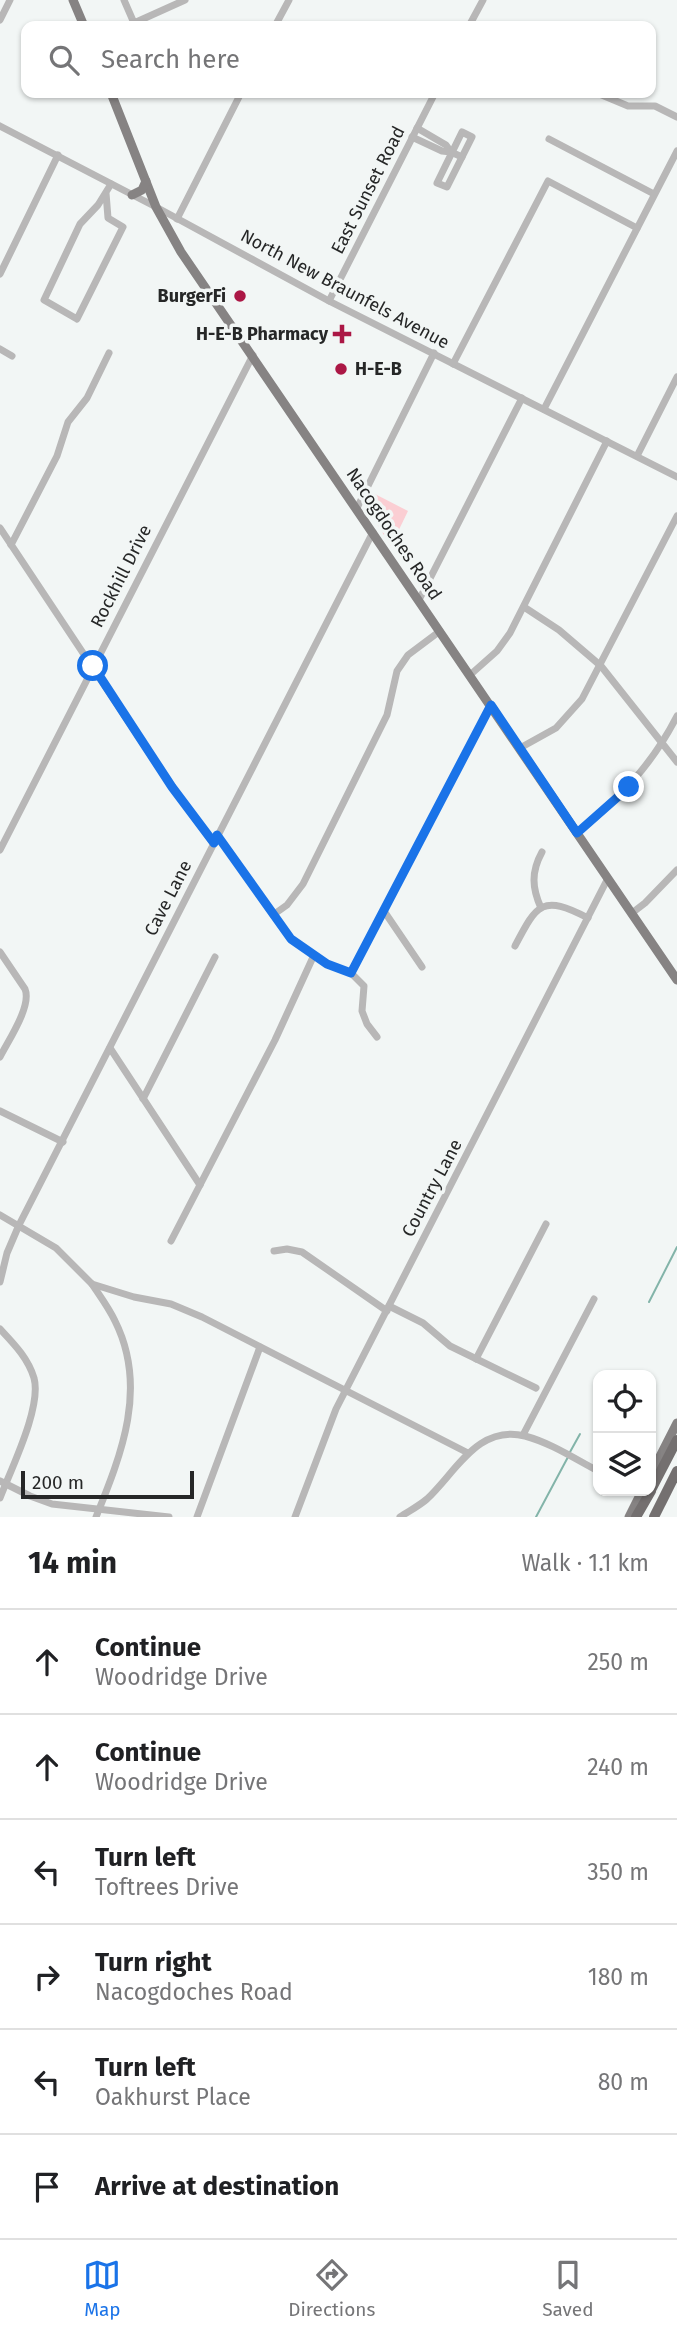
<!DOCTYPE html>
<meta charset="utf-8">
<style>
:root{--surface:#fff;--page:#f6f6f6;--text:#202124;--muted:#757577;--line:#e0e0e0;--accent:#1a73e8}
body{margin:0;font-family:"Fira Sans",sans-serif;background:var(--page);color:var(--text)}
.controls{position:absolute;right:21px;bottom:21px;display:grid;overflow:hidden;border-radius:14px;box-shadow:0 2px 5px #0004}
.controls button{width:63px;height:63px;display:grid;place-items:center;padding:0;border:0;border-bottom:2px solid var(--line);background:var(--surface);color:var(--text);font:35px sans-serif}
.scale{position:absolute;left:21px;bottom:18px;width:173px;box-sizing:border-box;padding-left:7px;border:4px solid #262727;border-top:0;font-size:19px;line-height:24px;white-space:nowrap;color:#262727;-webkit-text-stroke:5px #f2f6f5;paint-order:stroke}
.stop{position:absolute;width:21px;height:21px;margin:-16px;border:5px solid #1a73e8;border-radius:50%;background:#fff}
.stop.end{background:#1a73e8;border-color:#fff;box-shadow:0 2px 7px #0008}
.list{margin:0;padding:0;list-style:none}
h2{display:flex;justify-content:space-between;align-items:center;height:91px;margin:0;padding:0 28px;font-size:30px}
h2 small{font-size:23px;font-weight:400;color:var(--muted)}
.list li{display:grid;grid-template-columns:46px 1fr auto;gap:21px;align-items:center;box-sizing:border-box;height:105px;padding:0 28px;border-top:2px solid var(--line)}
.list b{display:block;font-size:26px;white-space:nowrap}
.list p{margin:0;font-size:23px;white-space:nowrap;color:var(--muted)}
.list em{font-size:23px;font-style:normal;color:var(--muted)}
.icon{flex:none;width:38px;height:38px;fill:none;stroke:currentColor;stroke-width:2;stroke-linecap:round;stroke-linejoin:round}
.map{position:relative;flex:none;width:677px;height:1517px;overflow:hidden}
.search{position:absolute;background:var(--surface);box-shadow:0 2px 5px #0004;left:21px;right:21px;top:21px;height:77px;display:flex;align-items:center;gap:18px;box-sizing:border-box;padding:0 24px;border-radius:14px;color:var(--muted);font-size:26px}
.sheet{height:721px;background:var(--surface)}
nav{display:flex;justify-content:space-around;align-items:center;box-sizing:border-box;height:98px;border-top:2px solid var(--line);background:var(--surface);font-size:19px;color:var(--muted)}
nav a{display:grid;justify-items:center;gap:4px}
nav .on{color:var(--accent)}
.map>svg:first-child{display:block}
</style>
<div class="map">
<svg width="677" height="1517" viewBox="0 0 677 1517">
<rect width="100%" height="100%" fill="#f2f6f5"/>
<!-- green -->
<path fill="#fbced3" d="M373,493L408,511L391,546L366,507Z"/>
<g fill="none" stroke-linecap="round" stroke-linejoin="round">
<!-- stream -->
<g stroke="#83b4a9" stroke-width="2">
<path d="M649,1302L677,1247"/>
<path d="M570,1452L580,1434"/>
<path d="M536,1517L568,1457"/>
</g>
<!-- minor -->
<g stroke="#b8b7b7" stroke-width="7">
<path d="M124,0L134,23L185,0"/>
<path d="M0,20L10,0"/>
<path d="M275,26L289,0"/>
<path d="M469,26L483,0"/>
<path d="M597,93L628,106H655L677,117"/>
<path d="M0,126L156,207L329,301L677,477"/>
<path d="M417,128L446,145L451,152"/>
<path d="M462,132L472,137L447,187L437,183Z"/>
<path d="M412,137L442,151L451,152L462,157"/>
<path d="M549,139L654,194"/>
<path d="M106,193L108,218L123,227L77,319L44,300L80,224L98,205L111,184"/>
<path d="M177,219L241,93"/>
<path d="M0,274L58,155"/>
<path d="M329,301L435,93"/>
<path d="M0,349L12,356"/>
<path d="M453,364L548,181L637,228"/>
<path d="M544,409L677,151"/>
<path d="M637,456L677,377"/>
<path d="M357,508L434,353"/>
<path d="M0,528L172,787L213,843"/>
<path d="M11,545L57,456L68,422L87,398L109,353"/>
<path d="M419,600L522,398"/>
<path d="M524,607L559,630L601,666L677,762"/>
<path d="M470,675L497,651L510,633L607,441"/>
<path d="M520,748L556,728L582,699L677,516"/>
<path d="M577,833C620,798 652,765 677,716"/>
<path d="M217,835L291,939L327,964L351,973"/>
<path d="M0,850L253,355"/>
<path d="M541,908C532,888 531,872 542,852"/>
<path d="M384,911L422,967"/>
<path d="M632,913L645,903L677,870"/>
<path d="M273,915L287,905L303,884L387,715L397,671L408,655L440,631"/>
<path d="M515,946C537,904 542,894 588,918"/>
<path d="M0,952L25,989C32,1006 8,1041 0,1057"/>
<path d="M351,973L491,705"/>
<path d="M351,973L364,986L362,1011L367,1024L377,1037"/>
<path d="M110,1048L200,1185"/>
<path d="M143,1099L215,957"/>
<path d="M0,1111L63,1142"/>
<path d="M0,1215L56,1248L92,1284L134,1297L171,1304L202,1317L468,1453"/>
<path d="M171,1241L275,1040L314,955"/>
<path d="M274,1251L287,1249L302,1252L387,1311"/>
<path d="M0,1282L7,1253L19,1225L373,532"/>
<path d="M92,1284C100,1296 109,1308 115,1321C148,1387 122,1453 96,1517"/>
<path d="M389,1306L423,1323L450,1346L536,1388"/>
<path d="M0,1329C14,1344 28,1358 34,1378C42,1407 11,1469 0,1498"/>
<path d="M476,1359L546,1224"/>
<path d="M523,1435L594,1299"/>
<path d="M0,1481L30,1496L52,1504L169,1517"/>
<path d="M197,1517L260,1347"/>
<path d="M295,1517L336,1409L608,878"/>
<path d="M400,1517C409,1511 419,1506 427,1499C456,1472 478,1424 525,1436C551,1443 575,1459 598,1471"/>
</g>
<!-- major -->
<g stroke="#868383" stroke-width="9">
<path d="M73,0L84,26"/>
<path d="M111,93L156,207L181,252L677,980"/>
<path d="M132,195L142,190L146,181"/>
<path d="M651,1474L677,1423"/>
<path d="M629,1517L642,1491"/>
</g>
<!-- highway -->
<g stroke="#747070" stroke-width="10">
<path d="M651,1490L677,1440"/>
<path d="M636,1517L651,1491"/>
<path d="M654,1517L677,1471"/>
</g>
</g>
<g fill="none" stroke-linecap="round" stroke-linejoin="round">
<!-- route -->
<path stroke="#1a73e8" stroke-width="9" d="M93,666L172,787L214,843L217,835L291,939L327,964L351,973L491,705L577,833L629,787"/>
</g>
<!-- markers -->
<g fill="#ab1745" stroke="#f2f6f5" stroke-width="2.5">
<circle cx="240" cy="296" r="7"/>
<path d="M338.5 323.5h7v7h7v7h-7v7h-7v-7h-7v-7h7z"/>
<circle cx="341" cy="369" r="7"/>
</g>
<g text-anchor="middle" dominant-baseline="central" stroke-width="7" stroke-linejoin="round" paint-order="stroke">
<!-- street labels -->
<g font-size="18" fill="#262727" stroke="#f2f6f5">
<text transform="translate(368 190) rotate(-63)">East Sunset Road</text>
<text transform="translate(345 289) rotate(28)">North New Braunfels Avenue</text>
<text transform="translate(394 534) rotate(56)">Nacogdoches Road</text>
<text transform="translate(121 576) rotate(-63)">Rockhill Drive</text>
<text transform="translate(168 898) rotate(-63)">Cave Lane</text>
<text transform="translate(432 1188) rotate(-62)">Country Lane</text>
</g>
<!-- poi labels -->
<g font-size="18" font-weight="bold" fill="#262727" stroke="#f2f6f5" text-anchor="end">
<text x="226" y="296">BurgerFi</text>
<text x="328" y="334">H-E-B Pharmacy</text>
<text x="355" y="369" text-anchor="start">H-E-B</text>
</g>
</g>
</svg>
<div class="controls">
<button><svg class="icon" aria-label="locate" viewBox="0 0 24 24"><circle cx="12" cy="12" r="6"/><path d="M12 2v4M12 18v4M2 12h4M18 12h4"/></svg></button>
<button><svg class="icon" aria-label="layers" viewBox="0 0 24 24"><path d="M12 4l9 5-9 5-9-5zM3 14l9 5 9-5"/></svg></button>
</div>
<div class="scale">200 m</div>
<div class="stop" style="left:93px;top:666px"></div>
<div class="stop end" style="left:629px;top:787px"></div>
<div class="search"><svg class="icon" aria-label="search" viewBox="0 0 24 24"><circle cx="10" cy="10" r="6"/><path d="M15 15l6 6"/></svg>Search here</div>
</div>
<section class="sheet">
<h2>14 min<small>Walk · 1.1 km</small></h2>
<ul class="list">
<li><svg class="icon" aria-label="ahead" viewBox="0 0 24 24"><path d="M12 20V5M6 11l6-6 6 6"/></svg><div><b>Continue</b><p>Woodridge Drive</p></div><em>250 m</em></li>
<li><svg class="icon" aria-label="ahead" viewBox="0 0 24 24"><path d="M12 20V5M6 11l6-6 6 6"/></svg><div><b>Continue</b><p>Woodridge Drive</p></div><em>240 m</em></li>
<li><svg class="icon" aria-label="left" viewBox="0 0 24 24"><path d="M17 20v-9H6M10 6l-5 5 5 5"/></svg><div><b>Turn left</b><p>Toftrees Drive</p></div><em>350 m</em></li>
<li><svg class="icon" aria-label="right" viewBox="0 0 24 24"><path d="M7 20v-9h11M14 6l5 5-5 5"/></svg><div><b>Turn right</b><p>Nacogdoches Road</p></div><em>180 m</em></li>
<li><svg class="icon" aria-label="left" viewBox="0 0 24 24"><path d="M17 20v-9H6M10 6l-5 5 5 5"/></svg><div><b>Turn left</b><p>Oakhurst Place</p></div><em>80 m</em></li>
<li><svg class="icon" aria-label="arrive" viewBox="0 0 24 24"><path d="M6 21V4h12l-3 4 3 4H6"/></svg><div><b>Arrive at destination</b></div></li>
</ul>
</section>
<nav>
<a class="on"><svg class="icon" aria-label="map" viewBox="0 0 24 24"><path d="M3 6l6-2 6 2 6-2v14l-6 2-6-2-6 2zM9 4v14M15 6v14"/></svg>Map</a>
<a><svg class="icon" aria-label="directions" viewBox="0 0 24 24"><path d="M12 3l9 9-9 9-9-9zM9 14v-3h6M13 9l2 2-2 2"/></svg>Directions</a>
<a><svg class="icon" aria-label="saved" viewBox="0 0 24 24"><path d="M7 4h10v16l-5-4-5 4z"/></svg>Saved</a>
</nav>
